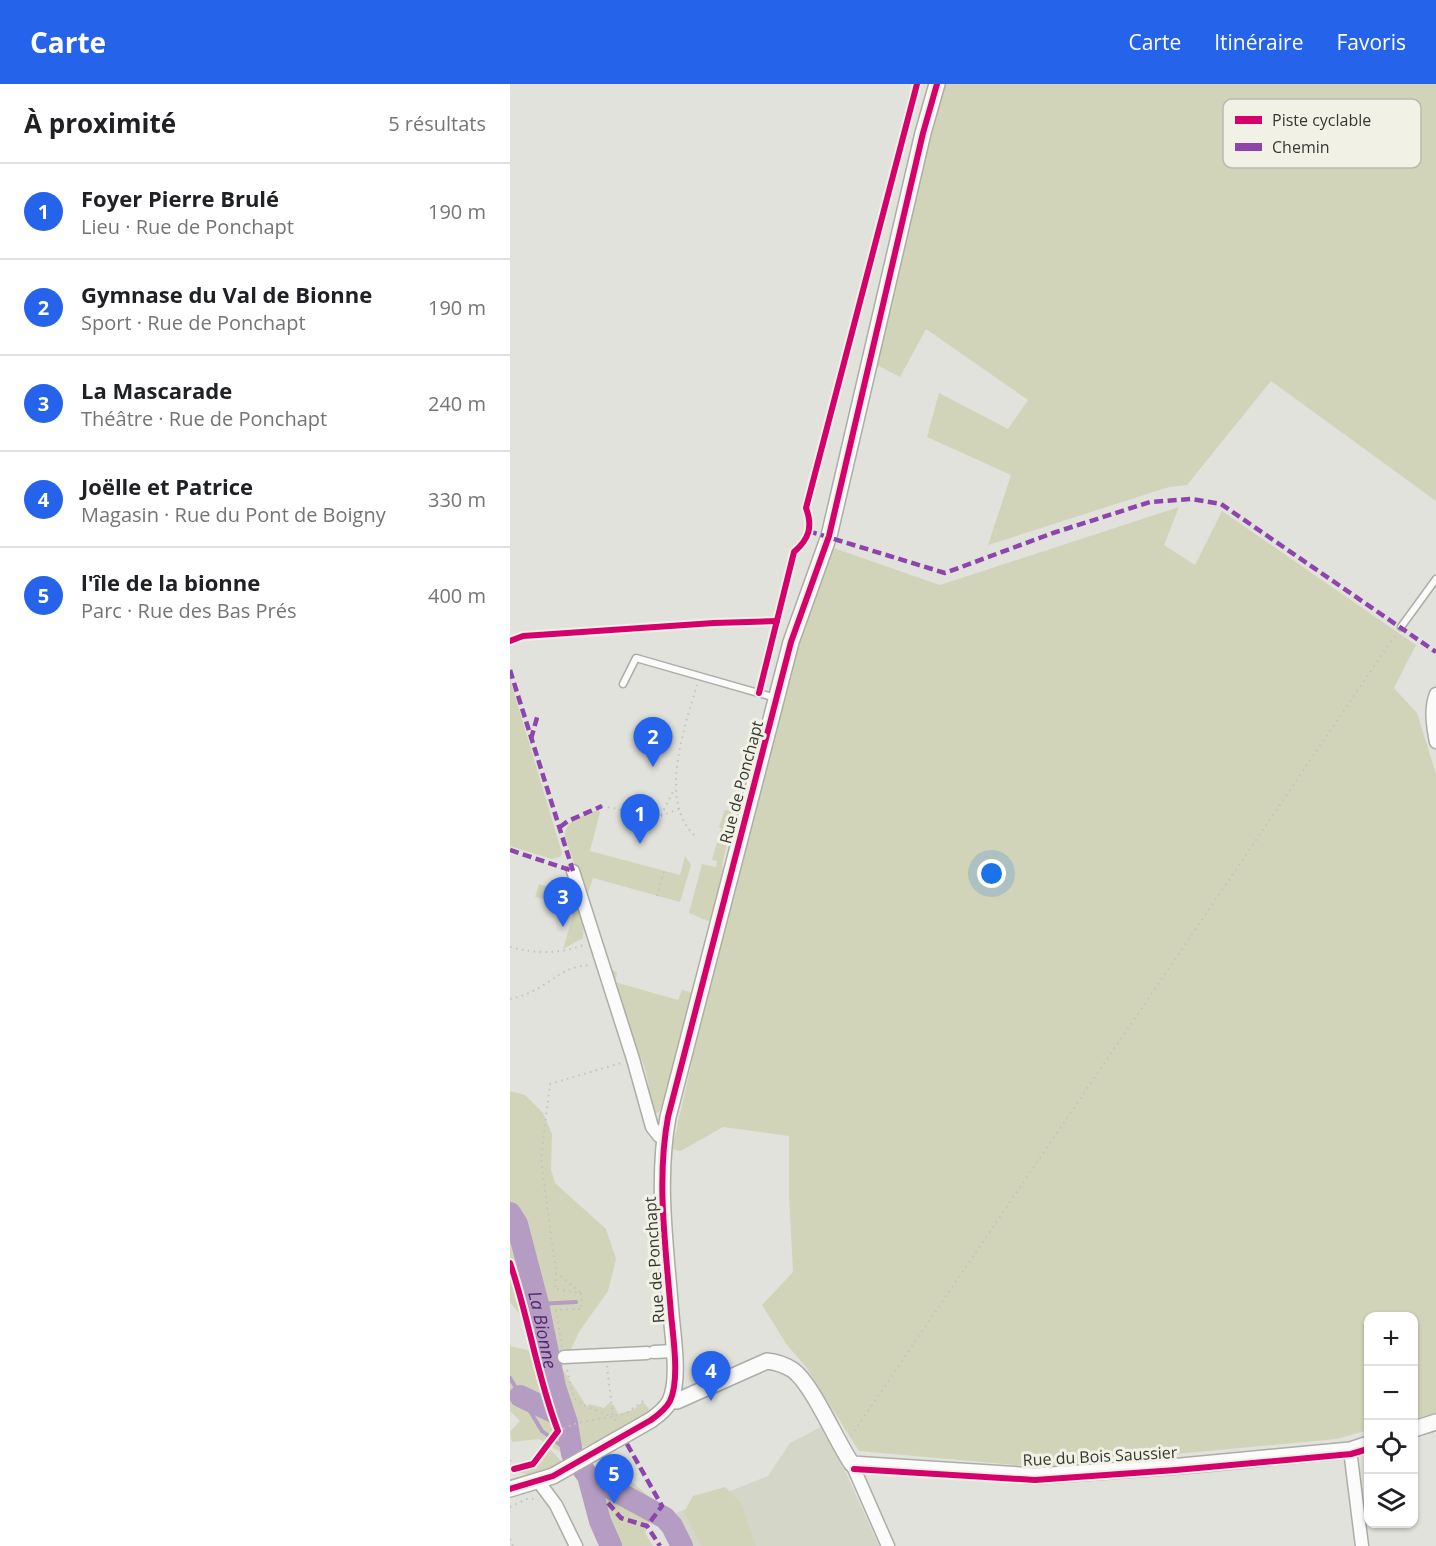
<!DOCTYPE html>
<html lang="fr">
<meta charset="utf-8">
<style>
:root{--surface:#fff;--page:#f6f6f6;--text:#202124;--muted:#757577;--line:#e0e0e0;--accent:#2563eb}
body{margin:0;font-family:"Open Sans",sans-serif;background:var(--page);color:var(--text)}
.controls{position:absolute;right:18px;bottom:18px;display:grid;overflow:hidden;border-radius:12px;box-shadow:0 2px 4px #0004}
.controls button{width:54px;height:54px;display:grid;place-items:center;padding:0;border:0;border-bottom:2px solid var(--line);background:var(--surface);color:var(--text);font:30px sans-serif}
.you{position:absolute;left:482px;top:790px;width:21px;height:21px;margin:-15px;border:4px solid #fff;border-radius:50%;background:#1a73e8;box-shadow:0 0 0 9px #1a73e833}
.badge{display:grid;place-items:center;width:39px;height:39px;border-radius:50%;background:var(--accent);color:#fff;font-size:20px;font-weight:700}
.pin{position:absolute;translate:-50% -50px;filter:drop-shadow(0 2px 3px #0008)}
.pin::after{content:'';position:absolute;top:32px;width:21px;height:18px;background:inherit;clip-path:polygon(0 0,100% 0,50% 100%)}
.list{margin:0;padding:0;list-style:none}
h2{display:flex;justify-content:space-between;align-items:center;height:78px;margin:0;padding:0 24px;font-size:26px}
h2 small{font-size:20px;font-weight:400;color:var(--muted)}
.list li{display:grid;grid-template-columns:39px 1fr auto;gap:18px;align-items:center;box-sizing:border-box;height:96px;padding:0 24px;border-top:2px solid var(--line)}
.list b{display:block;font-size:22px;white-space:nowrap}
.list p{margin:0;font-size:20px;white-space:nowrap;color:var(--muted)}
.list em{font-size:20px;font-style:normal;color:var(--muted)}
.icon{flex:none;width:33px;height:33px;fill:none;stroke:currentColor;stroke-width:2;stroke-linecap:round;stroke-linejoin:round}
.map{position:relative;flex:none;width:926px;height:1462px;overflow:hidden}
header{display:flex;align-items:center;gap:36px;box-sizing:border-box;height:84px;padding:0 30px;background:var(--accent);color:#fff}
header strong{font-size:28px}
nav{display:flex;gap:33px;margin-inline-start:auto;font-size:21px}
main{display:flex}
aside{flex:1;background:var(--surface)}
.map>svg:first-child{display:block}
</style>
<header>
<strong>Carte</strong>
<nav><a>Carte</a><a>Itinéraire</a><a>Favoris</a></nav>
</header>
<main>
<aside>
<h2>À proximité<small>5 résultats</small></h2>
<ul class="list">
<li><span class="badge">1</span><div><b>Foyer Pierre Brulé</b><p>Lieu · Rue de Ponchapt</p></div><em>190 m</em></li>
<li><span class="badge">2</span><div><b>Gymnase du Val de Bionne</b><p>Sport · Rue de Ponchapt</p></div><em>190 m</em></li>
<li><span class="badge">3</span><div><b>La Mascarade</b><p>Théâtre · Rue de Ponchapt</p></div><em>240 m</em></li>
<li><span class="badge">4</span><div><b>Joëlle et Patrice</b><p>Magasin · Rue du Pont de Boigny</p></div><em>330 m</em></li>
<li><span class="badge">5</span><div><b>l'île de la bionne</b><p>Parc · Rue des Bas Prés</p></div><em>400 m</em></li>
</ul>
</aside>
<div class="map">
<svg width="926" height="1462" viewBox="0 0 926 1462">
<rect width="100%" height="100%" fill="#e1e2db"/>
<!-- built -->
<path fill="#d4d6c8" d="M311,1343L330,1372L329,1374L369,1462H183L166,1429L258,1392L280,1359Z"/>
<!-- green -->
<g fill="#d2d4b9">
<path d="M433,0H926V417L761,297L677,401L659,403L478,461L501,391L417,353L429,309L498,345L518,316L416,245L390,293L367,281L419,49Z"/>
<path d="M669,423L654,461L685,481L712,427L906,561L884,604L907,629L926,690V1329L904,1335V1232H858V1346L827,1355L526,1383L349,1367L296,1283L277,1261L252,1221L283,1188L279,1112V1052L213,1043L171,1067L162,1065L215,833L312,460L430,501Z"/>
<path d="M0,595L52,769L50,773L42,775L0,762Z"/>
<path d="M88,726L90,728L80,767L170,791L175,772L181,781L170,818L83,794L78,809L74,808L55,753C55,735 73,732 88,726Z"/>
<path d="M215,726L225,727L212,781L214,796L203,835L198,837L179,829L192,780L206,783L207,777L202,776L211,744L209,743Z"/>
<path d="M29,800C38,803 52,805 61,810C73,818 75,841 73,854L53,865L63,831L35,822L37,816L25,813Z"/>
<path d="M99,883L107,889L105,898L168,916L172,906L180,908L182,912L154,1019L148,1029H144C140,1020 140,1015 139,1005C138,990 131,969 121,958Z"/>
<path d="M0,1007L15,1011L33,1029L42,1050L41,1085L45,1099L96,1145L106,1175L98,1207L69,1248L52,1284L77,1323L79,1320L94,1324L99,1319L104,1321L108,1330L123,1326L133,1318L139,1325L135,1331L91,1358L88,1357L55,1371L29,1355L2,1358L0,1348L10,1337L0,1327V1262L30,1269L28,1253L0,1218Z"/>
<path d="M38,1363L54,1380L23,1392L5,1387C25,1379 25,1385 38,1363Z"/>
<path d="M106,1385L147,1419L135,1449L143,1462H96L78,1417Z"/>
<path d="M215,1403L231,1419L246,1462H191L174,1428L183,1412Z"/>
</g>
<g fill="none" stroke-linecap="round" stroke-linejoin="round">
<!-- stream -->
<g stroke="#b49cc2" stroke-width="4">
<path d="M28,1220L66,1218"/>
<path d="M0,1294L32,1347L62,1370"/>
</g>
<!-- river -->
<g stroke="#b49cc2" stroke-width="22">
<path id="s1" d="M0,1129L7,1140L28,1220L45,1303L57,1339L62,1370L78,1392L90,1437L101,1462"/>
<path d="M10,1312L54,1333"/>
<path d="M78,1392L155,1434L162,1442L172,1462"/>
</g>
<!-- service casing -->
<g stroke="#acada7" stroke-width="9">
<g id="service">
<path d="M891,543L926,495"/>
<path d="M113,600L126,574L266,614"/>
</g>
</g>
<!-- minor casing -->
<g stroke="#acada7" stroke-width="15">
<g id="minor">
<path d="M926,610C920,625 923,643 926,658"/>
<path d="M63,787L123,975L142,1043L149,1052L154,1054"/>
<path d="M144,1268L164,1267"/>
<path d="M54,1273L137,1269"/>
<path d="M840,1366L852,1462"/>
<path d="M342,1380L378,1462"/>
<path d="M28,1397L46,1421L66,1462"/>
</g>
</g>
<!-- tertiary casing -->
<g stroke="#acada7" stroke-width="18">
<g id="tertiary">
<path d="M161,1316L167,1317L257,1277C266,1278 275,1281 283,1286C303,1301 326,1357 342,1380L526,1392L671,1382L840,1366L858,1360"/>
<path d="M904,1345L926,1338"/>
<path d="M0,1405L43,1392L141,1336C148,1331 156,1325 160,1317C170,1296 163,1253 161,1230C156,1164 146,1098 158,1033L281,558L319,452L413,49L427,0"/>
</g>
</g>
<!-- path -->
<g stroke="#c2c3c0" stroke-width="2" stroke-dasharray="1.5 4.5" stroke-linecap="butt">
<path d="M92,722L148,733L169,725"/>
<path d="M151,731L165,704"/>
<path d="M184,751C148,716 175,642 187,601"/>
<path d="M147,812L154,787"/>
<path d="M0,863C27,870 48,870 74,861"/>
<path d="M0,915C8,913 16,911 23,907C47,895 51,883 81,881"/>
<path d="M46,1188L71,1209"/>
<path d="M52,1263L46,1226L72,1225L71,1209L45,1205L46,1188L31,1075L40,1000L111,979"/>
<path d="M97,1282L103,1333L108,1340"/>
<path d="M57,1286L64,1314L71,1320L103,1333"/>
<path d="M48,1347L67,1339L115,1330L133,1317"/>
<path d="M341,1352L886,550"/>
<path d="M0,1376L4,1385"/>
<path d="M0,1423L19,1414L28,1416"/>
<path d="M0,1455L3,1462"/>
</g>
<!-- service -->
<use href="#service" stroke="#fafbfa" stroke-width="6"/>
<!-- minor -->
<use href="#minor" stroke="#fafbfa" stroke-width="12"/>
<!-- tertiary -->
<use href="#tertiary" stroke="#fafbfa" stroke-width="15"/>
<!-- quiet -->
<g stroke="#8e44ad" stroke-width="4.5" stroke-dasharray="9 4.5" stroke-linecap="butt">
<path d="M298,447L435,489L543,449L640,418L681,415L711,420L926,568"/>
<path d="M0,586L63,787"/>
<path d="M21,655L28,630"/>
<path d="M50,743L58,737L92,722"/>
<path d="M0,766L63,787"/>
<path d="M117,1360L152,1422L137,1442"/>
<path d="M98,1419L111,1434L137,1442L150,1462"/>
</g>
<!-- cycleway casing -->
<g stroke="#f1f2e5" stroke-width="10">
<g id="cycleway">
<path d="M0,557L13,552L204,539L267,537"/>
<path d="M249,609L284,468C299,455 303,443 296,424L407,0"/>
<path d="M0,1179C19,1234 27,1293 48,1347L23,1380L4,1385"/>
<path d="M344,1385L525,1396L666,1386L841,1370L858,1365"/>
<path d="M0,1405L43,1392L141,1336C148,1331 156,1325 160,1317C170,1296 163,1253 161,1230C156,1164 146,1098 158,1033L281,558L319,452L413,49L427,0"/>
</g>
</g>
<!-- cycleway -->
<use href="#cycleway" stroke="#d6006c" stroke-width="6"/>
</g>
<g text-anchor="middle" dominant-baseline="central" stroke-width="6" stroke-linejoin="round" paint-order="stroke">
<!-- street labels -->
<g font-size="16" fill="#373833" stroke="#f1f2e5">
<text transform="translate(231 698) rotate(-75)">Rue de Ponchapt</text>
<text transform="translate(144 1176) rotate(-94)">Rue de Ponchapt</text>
<text transform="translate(590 1372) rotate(-3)">Rue du Bois Saussier</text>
</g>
<!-- water labels -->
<g font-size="18" font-style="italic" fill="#54276d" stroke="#f1f2e5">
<text stroke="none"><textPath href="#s1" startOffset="122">La Bionne</textPath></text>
</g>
</g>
<!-- legend -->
<rect x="713" y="15" width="198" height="69" rx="9" fill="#f1f2e5" stroke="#b9bab0" stroke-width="1.5"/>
<rect x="725" y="32" width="27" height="8" fill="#d6006c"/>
<rect x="725" y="59" width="27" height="8" fill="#8e44ad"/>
<g font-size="16" fill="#373833">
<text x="762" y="42">Piste cyclable</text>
<text x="762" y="69">Chemin</text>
</g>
</svg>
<div class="controls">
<button>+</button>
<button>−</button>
<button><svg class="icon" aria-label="locate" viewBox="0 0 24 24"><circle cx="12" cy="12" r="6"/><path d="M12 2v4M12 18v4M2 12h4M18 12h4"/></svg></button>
<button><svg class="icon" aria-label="layers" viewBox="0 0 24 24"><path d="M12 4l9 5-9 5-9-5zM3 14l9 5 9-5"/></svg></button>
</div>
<div class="you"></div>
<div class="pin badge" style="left:130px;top:760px">1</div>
<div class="pin badge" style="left:143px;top:683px">2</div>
<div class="pin badge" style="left:53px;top:843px">3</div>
<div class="pin badge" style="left:201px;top:1317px">4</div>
<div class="pin badge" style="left:104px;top:1420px">5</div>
</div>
</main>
